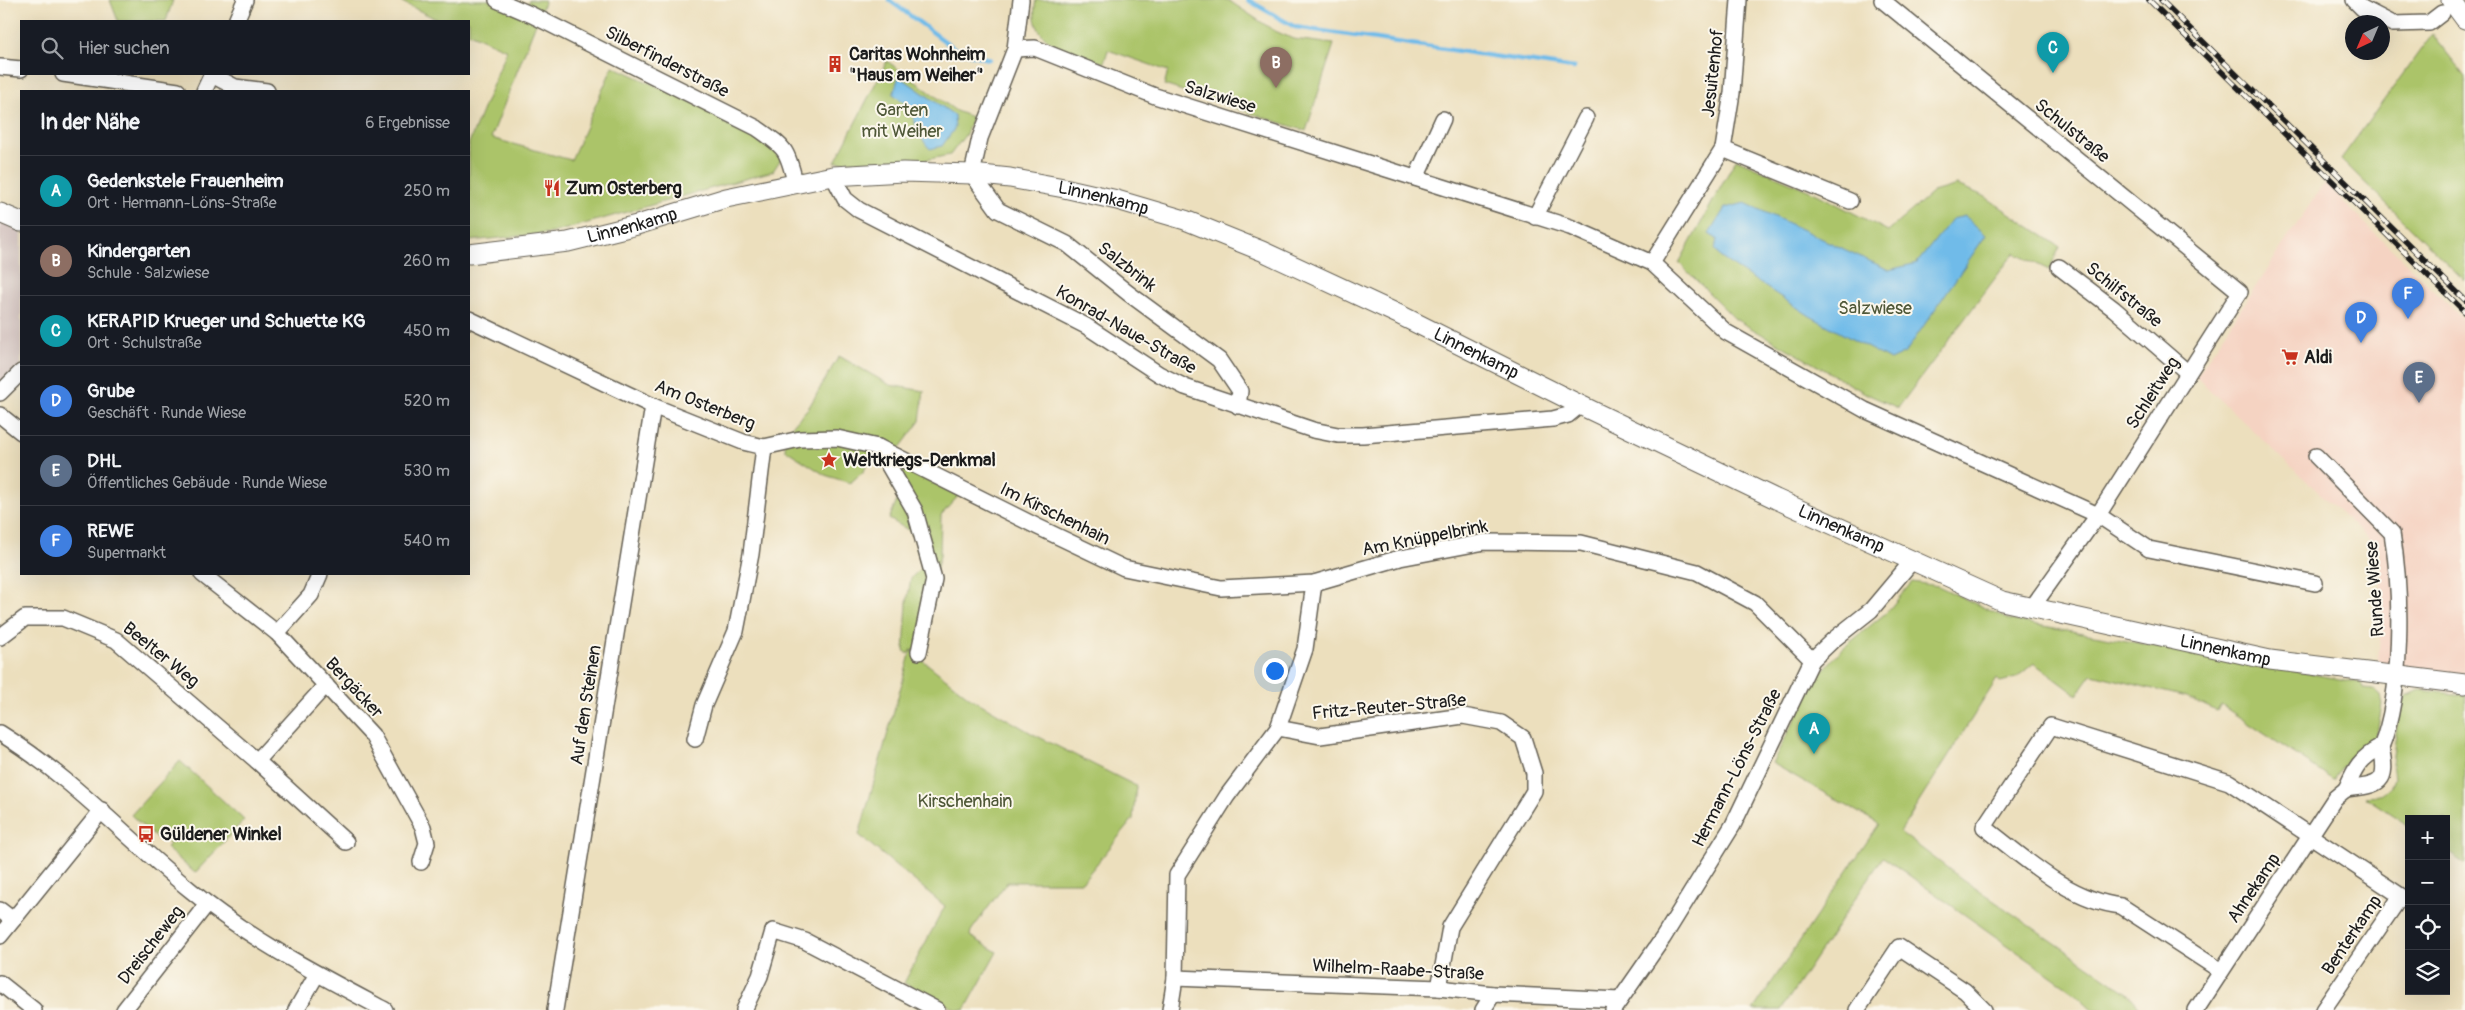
<!DOCTYPE html>
<html lang="de">
<meta charset="utf-8">
<style>
:root{--surface:#171b24;--page:#20242c;--text:#f1f3f6;--muted:#9ea1a6;--line:#363941;--accent:#8c9099}
body{margin:0;font-family:Pangolin,sans-serif;background:var(--page);color:var(--text)}
.controls{position:absolute;right:15px;bottom:15px;display:grid;overflow:hidden;border-radius:0px;box-shadow:0 5px 20px #0002}
.controls button{width:45px;height:45px;display:grid;place-items:center;padding:0;border:0;border-bottom:1px solid var(--line);background:var(--surface);color:var(--text);font:25px sans-serif}
.compass{position:absolute;left:2345px;top:15px;width:45px;height:45px;border-radius:50%;background:var(--surface);box-shadow:0 5px 20px #0002;rotate:224deg}
.you{position:absolute;left:1274px;top:670px;width:18px;height:18px;margin:-12px;border:4px solid #fff;border-radius:50%;background:#1a73e8;box-shadow:0 0 0 8px #1a73e833}
.badge{display:grid;place-items:center;width:32px;height:32px;border-radius:50%;background:var(--accent);color:#fff;font-size:16px;font-weight:700}
.pin{position:absolute;translate:-50% -41px;filter:drop-shadow(0 1px 2px #0008)}
.pin::after{content:'';position:absolute;top:26px;width:18px;height:15px;background:inherit;clip-path:polygon(0 0,100% 0,50% 100%)}
.list{margin:0;padding:0;list-style:none}
h2{display:flex;justify-content:space-between;align-items:center;height:65px;margin:0;padding:0 20px;font-size:21px}
h2 small{font-size:16px;font-weight:400;color:var(--muted)}
.list li{display:grid;grid-template-columns:32px 1fr auto;gap:15px;align-items:center;box-sizing:border-box;height:70px;padding:0 20px;border-top:1px solid var(--line)}
.list b{display:block;font-size:19px;white-space:nowrap}
.list p{margin:0;font-size:16px;white-space:nowrap;color:var(--muted)}
.list em{font-size:16px;font-style:normal;color:var(--muted)}
.icon{flex:none;width:28px;height:28px;fill:none;stroke:currentColor;stroke-width:2;stroke-linecap:round;stroke-linejoin:round}
.map{position:relative;flex:none;width:2465px;height:1010px;overflow:hidden}
.search{position:absolute;background:var(--surface);box-shadow:0 5px 20px #0002;left:20px;top:20px;width:450px;height:55px;display:flex;align-items:center;gap:12px;box-sizing:border-box;padding:0 18px;border-radius:0px;color:var(--muted);font-size:19px}
.panel{position:absolute;background:var(--surface);box-shadow:0 5px 20px #0002;left:20px;top:90px;width:450px;height:485px;border-radius:0px}
.map>svg:first-child{display:block}
</style>
<div class="map">
<svg width="2465" height="1010" viewBox="0 0 2465 1010">
<rect width="100%" height="100%" fill="#fbf7ec"/>
<filter id="ink" filterUnits="userSpaceOnUse"><feTurbulence type="fractalNoise" baseFrequency=".02" numOctaves="2"/><feDisplacementMap in="SourceGraphic" scale="10" xChannelSelector="R" yChannelSelector="G"/><feConvolveMatrix kernelMatrix="1 2 1 2 8 2 1 2 1" color-interpolation-filters="sRGB"/></filter>
<filter id="wash" filterUnits="userSpaceOnUse"><feTurbulence type="fractalNoise" baseFrequency=".0096" numOctaves="4" result="noise"/><feDisplacementMap in="SourceGraphic" scale="20" xChannelSelector="R" yChannelSelector="G"/><feGaussianBlur stdDeviation="1.12" result="paint"/><feColorMatrix in="noise" values="0 0 0 0 0 0 0 0 0 0 0 0 0 0 0 0 0 1.4 0 .05"/><feComposite in="paint" operator="in"/></filter>
<g filter="url(#wash)">
<rect width="100%" height="100%" fill="#ecdfbd"/>
<!-- built -->
<path fill="#f5d3c2" d="M2324,183L2465,321V692L2377,681L2382,601L2379,549L2196,377Z"/>
<!-- industrial -->
<path fill="#d1c0bd" d="M0,216L21,224V365L0,385Z"/>
<!-- green -->
<g fill="#abc469" stroke="#647042">
<path d="M110,0H173L166,21H118Z"/>
<path d="M398,0H494L523,13L529,0H545L491,138L571,160L613,66L737,123L777,149L781,159L773,171L552,233L469,241V143L507,50L469,33V21H440Z"/>
<path d="M1036,0H1228L1273,30L1293,39L1334,44L1306,131L1164,85L1168,71L1108,50L1104,63C1071,52 1026,45 1036,0Z"/>
<path d="M2432,34L2465,76V281L2341,159Z"/>
<path d="M887,61L956,111L972,117L966,134L950,155L925,160L835,162Z"/>
<path d="M1736,159L1817,194L1888,231L1933,192L1957,185L1984,196L2060,247L2049,270L2014,253L1898,408L1867,394L1735,319L1679,263Z"/>
<path d="M839,356L890,385L924,391L920,421L899,449L873,451L864,471L850,483L825,475L786,450L783,436L809,407Z"/>
<path d="M887,456L961,493L941,515L940,556L935,573Z"/>
<path d="M901,492L923,551L919,555L915,534L889,519Z"/>
<path d="M925,564L930,578L916,653L911,649L908,654L904,651L907,602L911,578Z"/>
<path d="M1912,582L1938,586L2010,620L2362,683L2364,689L2373,690L2380,696L2382,704L2378,728L2373,739L2348,759L2334,780L2221,705L2217,711L2186,697L2092,674L2077,695L2034,663L2016,678L2000,682L1997,679L1900,832L1962,879L2128,993L2142,1010H2093L2074,992L1883,857L1781,1010H1753L1879,824L1772,763L1818,676L1842,649L1887,612Z"/>
<path d="M911,651L969,697L1033,734L1136,786L1133,819L1082,882H1007L971,931L970,936L997,952L965,1010H957L904,983L945,906L859,835Z"/>
<path d="M2419,690L2465,695V864L2446,851V819H2409V826L2364,796L2380,795L2391,786L2394,778L2392,764L2399,711L2406,696Z"/>
<path d="M180,761L244,820L195,873L166,848L170,844L161,836L157,839L131,815Z"/>
</g>
<!-- water -->
<g fill="#70bbe9" stroke="#466c82">
<path d="M899,76L954,115L955,128L942,146L930,149C919,137 914,124 912,108L893,94Z"/>
<path d="M1745,203L1889,270L1917,263L1952,219L1965,216L1986,235L1905,353L1890,360L1810,316L1721,258L1715,249L1717,239L1709,234L1725,208Z"/>
</g>
<g fill="none" stroke-linecap="round" stroke-linejoin="round">
<!-- stream -->
<g stroke="#70bbe9" stroke-width="4.5">
<path d="M889,0L958,51L989,59"/>
<path d="M1248,0L1295,27L1574,68"/>
</g>
</g>
</g>
<g filter="url(#ink)">
<g fill="none" stroke-linecap="round" stroke-linejoin="round">
<!-- minor casing -->
<g stroke="#656054" stroke-width="18">
<g id="minor">
<path d="M497,0L532,15L757,128C785,148 787,148 795,182"/>
<path d="M1021,0L1015,49L980,138L972,174L998,210L1067,244L1128,293L1219,360L1240,391L1238,406"/>
<path d="M1882,0L2240,292L2098,515L2031,609"/>
<path d="M2354,0L2362,8L2393,24L2429,23L2442,13"/>
<path d="M236,21L245,0"/>
<path d="M1015,49L1035,48L1155,96L1570,227L1652,263L1726,332L1865,410L2098,515L2149,549L2315,583"/>
<path d="M0,67L21,69"/>
<path d="M63,74L178,91"/>
<path d="M212,75L235,87L267,91"/>
<path d="M204,91L212,74"/>
<path d="M1723,149L1850,201"/>
<path d="M833,176L845,199L859,210L1086,326L1159,374L1185,387L1313,430L1338,435H1363L1553,419L1568,415L1580,405"/>
<path d="M1416,178L1443,119"/>
<path d="M1535,217L1586,118"/>
<path d="M1652,263L1723,149L1732,93L1739,0"/>
<path d="M2059,267L2114,309L2187,372"/>
<path d="M469,319L653,406L743,442L764,447L800,439L837,438L878,447L1038,527L1124,568L1221,588L1314,583L1400,558L1485,542L1581,543L1697,572L1755,603L1812,660"/>
<path d="M0,393L21,372"/>
<path d="M0,415L21,432"/>
<path d="M878,447L915,511L934,579L919,652"/>
<path d="M2316,456L2392,533C2402,591 2403,693 2381,747"/>
<path d="M202,574L277,633L372,735L423,827L427,843L421,862"/>
<path d="M277,633L311,595L320,574"/>
<path d="M0,637L25,618H63L116,640L257,761"/>
<path d="M326,685L257,761L346,842"/>
<path d="M1278,728L1320,736L1463,716L1501,723L1523,738L1534,773V791L1450,927L1439,988"/>
<path d="M0,733C74,779 124,836 189,889C249,939 317,974 385,1010"/>
<path d="M695,739L704,705L736,631L751,554L764,447"/>
<path d="M2381,747C2389,784 2380,785 2346,789C2355,768 2360,758 2381,747Z"/>
<path d="M0,910L13,920"/>
<path d="M0,936L102,810"/>
<path d="M2221,971L2121,906C2068,900 2025,858 1984,827L2051,726L2229,782L2401,896L2323,1010"/>
<path d="M1175,978L1439,988L1493,994L1620,1000"/>
<path d="M0,983L34,1010"/>
<path d="M124,1010L207,904"/>
<path d="M296,1010L317,974"/>
<path d="M555,1010L653,406"/>
<path d="M744,1010L760,976L773,931L805,941L937,1010"/>
<path d="M1170,1010L1175,978L1177,875L1227,796L1278,728L1305,649L1314,583"/>
<path d="M1483,1010L1493,994"/>
<path d="M1613,1010L1663,938L1733,825L1812,660L1833,640L1871,610L1913,560"/>
<path d="M1857,1010L1899,947L1965,991L1984,1010"/>
<path d="M2196,1010L2335,798L2346,789"/>
</g>
</g>
<!-- major casing -->
<g stroke="#656054" stroke-width="21">
<g id="major">
<path d="M2451,0L2465,19"/>
<path d="M0,213L21,222"/>
<path id="s1" d="M469,254L568,242L637,225L726,198L833,176L903,172L972,174L1010,178L1064,188L1117,200L1185,220L1262,251L1400,315L1580,405L1776,499L2002,601L2270,660L2465,684"/>
</g>
</g>
<!-- minor -->
<use href="#minor" stroke="#fff" stroke-width="15"/>
<!-- major -->
<use href="#major" stroke="#fff" stroke-width="19"/>
<!-- rail casing -->
<g stroke="#1c1c1c" stroke-width="5.5">
<g id="rail">
<path d="M2149,0L2465,312"/>
<path d="M2161,0L2465,300"/>
</g>
</g>
<!-- rail -->
<use href="#rail" stroke="#fbf7ec" stroke-width="4" stroke-dasharray="11" stroke-linecap="butt"/>
</g>
</g>
<!-- icons -->
<defs>
<g id="building-bare" transform="scale(1.35)"><path d="M-4-6H4V6H1V3H-1V6H-4ZM-2.5-4.3h1.7v1.8h-1.7ZM.8-4.3h1.7v1.8H.8ZM-2.5-1h1.7V.8h-1.7ZM.8-1h1.7V.8H.8Z" fill="#c8321e" stroke="#fbf7ec" stroke-width="2.5" paint-order="stroke"/></g>
<g id="restaurant-bare" transform="scale(1.35)"><path d="M-5-6h1v4h1v-4h1v4h1v-4h1v5L-1.5 .5V6h-2V.5L-5-1ZM5-6V6H3V1.5H1.5Q1.5-4 5-6Z" fill="#c8321e" stroke="#fbf7ec" stroke-width="2.5" paint-order="stroke"/></g>
<g id="supermarket-bare" transform="scale(1.35)"><path d="M-6-5.5h2.5l.6 2H6L4.5 2H-2.5L-4.4-4H-6ZM-1.5 3.2a1.3 1.3 0 1 0 .1 0ZM3 3.2a1.3 1.3 0 1 0 .1 0Z" fill="#c8321e" stroke="#fbf7ec" stroke-width="2.5" paint-order="stroke"/></g>
<g id="sight-bare" transform="scale(1.35)"><path d="M0-6L1.8-2.2L6-1.7L2.9 1.2L3.7 5.4L0 3.3L-3.7 5.4L-2.9 1.2L-6-1.7L-1.8-2.2Z" fill="#c8321e" stroke="#fbf7ec" stroke-width="2.5" paint-order="stroke"/></g>
<g id="bus-bare" transform="scale(1.35)"><path d="M-5-6H5V4H4V6H2V4H-2V6H-4V4H-5ZM-3.5-4V0h7V-4ZM-3.5 1.2v1.5H-2V1.2ZM2 1.2v1.5H3.5V1.2Z" fill="#c8321e" stroke="#fbf7ec" stroke-width="2.5" paint-order="stroke"/></g>
</defs>
<g fill-rule="evenodd">
<use href="#building-bare" x="835" y="64"/>
<use href="#restaurant-bare" x="552" y="188"/>
<use href="#supermarket-bare" x="2290" y="357"/>
<use href="#sight-bare" x="829" y="460"/>
<use href="#bus-bare" x="146" y="834"/>
</g>
<g text-anchor="middle" dominant-baseline="central" stroke-width="4" stroke-linejoin="round" paint-order="stroke">
<!-- poi labels -->
<g font-size="18" font-weight="bold" fill="#1c1c1c" stroke="#fbf7ec" text-anchor="start">
<text x="849" y="54">Caritas Wohnheim<tspan x="849" dy="21">"Haus am Weiher"</tspan></text>
<text x="566" y="188">Zum Osterberg</text>
<text x="2304" y="357">Aldi</text>
<text x="843" y="460">Weltkriegs-Denkmal</text>
<text x="160" y="834">Güldener Winkel</text>
</g>
<!-- street labels -->
<g font-size="18" fill="#1c1c1c" stroke="#fbf7ec">
<text transform="translate(667 62) rotate(27)">Silberfinderstraße</text>
<text transform="translate(1713 73) rotate(-84)">Jesuitenhof</text>
<text transform="translate(1220 97) rotate(17)">Salzwiese</text>
<text transform="translate(2072 131) rotate(39)">Schulstraße</text>
<text stroke="none"><textPath href="#s1" startOffset="646">Linnenkamp</textPath></text>
<text stroke="none"><textPath href="#s1" startOffset="166">Linnenkamp</textPath></text>
<text transform="translate(1127 267) rotate(38)">Salzbrink</text>
<text transform="translate(2124 295) rotate(39)">Schilfstraße</text>
<text transform="translate(1126 330) rotate(30)">Konrad-Naue-Straße</text>
<text stroke="none"><textPath href="#s1" startOffset="1051">Linnenkamp</textPath></text>
<text transform="translate(2153 393) rotate(-57)">Schleitweg</text>
<text transform="translate(705 405) rotate(22)">Am Osterberg</text>
<text transform="translate(1055 514) rotate(26)">Im Kirschenhain</text>
<text stroke="none"><textPath href="#s1" startOffset="1456">Linnenkamp</textPath></text>
<text transform="translate(1425 538) rotate(-11)">Am Knüppelbrink</text>
<text transform="translate(2375 589) rotate(-94)">Runde Wiese</text>
<text stroke="none"><textPath href="#s1" startOffset="1861">Linnenkamp</textPath></text>
<text transform="translate(161 655) rotate(39)">Beelter Weg</text>
<text transform="translate(354 688) rotate(47)">Bergäcker</text>
<text transform="translate(586 705) rotate(-81)">Auf den Steinen</text>
<text transform="translate(1389 707) rotate(-5)">Fritz-Reuter-Straße</text>
<text transform="translate(1737 768) rotate(-63)">Hermann-Löns-Straße</text>
<text transform="translate(2254 888) rotate(-56)">Ahnekamp</text>
<text transform="translate(2352 935) rotate(-56)">Benterkamp</text>
<text transform="translate(151 945) rotate(-52)">Dreischeweg</text>
<text transform="translate(1398 970) rotate(3)">Wilhelm-Raabe-Straße</text>
</g>
<!-- park labels -->
<g font-size="18" fill="#4e5737" stroke="#fbf7ec">
<text x="902" y="110">Garten<tspan x="902" dy="21">mit Weiher</tspan></text>
<text x="1875" y="308">Salzwiese</text>
<text x="965" y="801">Kirschenhain</text>
</g>
</g>
</svg>
<div class="controls">
<button>+</button>
<button>−</button>
<button><svg class="icon" aria-label="locate" viewBox="0 0 24 24"><circle cx="12" cy="12" r="6"/><path d="M12 2v4M12 18v4M2 12h4M18 12h4"/></svg></button>
<button><svg class="icon" aria-label="layers" viewBox="0 0 24 24"><path d="M12 4l9 5-9 5-9-5zM3 14l9 5 9-5"/></svg></button>
</div>
<svg class="compass" viewBox="-18 -18 36 36"><path d="M0-13l5 13h-10z" fill="#e53935"/><path d="M0 13l5-13h-10z" fill="#9ea1a6"/></svg>
<div class="you"></div>
<div class="pin badge" style="left:1814px;top:754px;background:#0f9aa8">A</div>
<div class="pin badge" style="left:1276px;top:88px;background:#8d6e63">B</div>
<div class="pin badge" style="left:2053px;top:73px;background:#0f9aa8">C</div>
<div class="pin badge" style="left:2361px;top:343px;background:#3f7fe0">D</div>
<div class="pin badge" style="left:2419px;top:403px;background:#5c6f8a">E</div>
<div class="pin badge" style="left:2408px;top:319px;background:#3f7fe0">F</div>
<div class="search"><svg class="icon" aria-label="search" viewBox="0 0 24 24"><circle cx="10" cy="10" r="6"/><path d="M15 15l6 6"/></svg>Hier suchen</div>
<section class="panel">
<h2>In der Nähe<small>6 Ergebnisse</small></h2>
<ul class="list">
<li><span class="badge" style="background:#0f9aa8">A</span><div><b>Gedenkstele Frauenheim</b><p>Ort · Hermann-Löns-Straße</p></div><em>250 m</em></li>
<li><span class="badge" style="background:#8d6e63">B</span><div><b>Kindergarten</b><p>Schule · Salzwiese</p></div><em>260 m</em></li>
<li><span class="badge" style="background:#0f9aa8">C</span><div><b>KERAPID Krueger und Schuette KG</b><p>Ort · Schulstraße</p></div><em>450 m</em></li>
<li><span class="badge" style="background:#3f7fe0">D</span><div><b>Grube</b><p>Geschäft · Runde Wiese</p></div><em>520 m</em></li>
<li><span class="badge" style="background:#5c6f8a">E</span><div><b>DHL</b><p>Öffentliches Gebäude · Runde Wiese</p></div><em>530 m</em></li>
<li><span class="badge" style="background:#3f7fe0">F</span><div><b>REWE</b><p>Supermarkt</p></div><em>540 m</em></li>
</ul>
</section>
</div>
